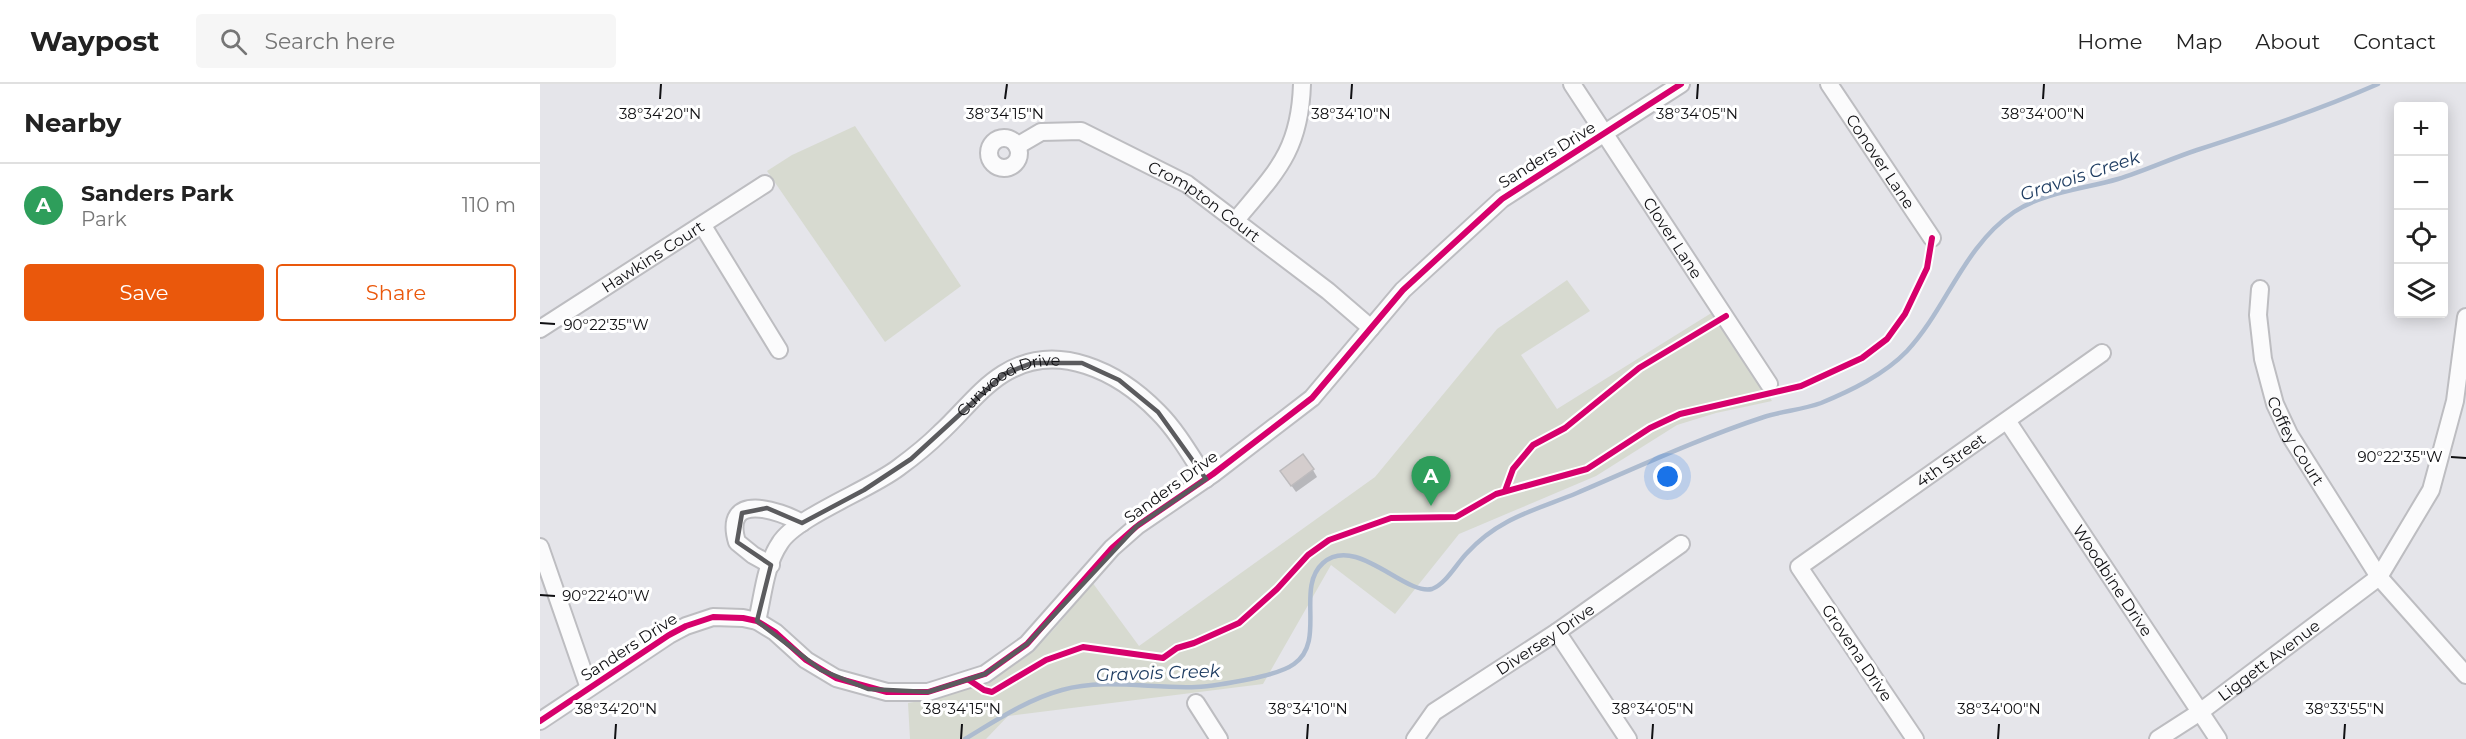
<!DOCTYPE html>
<meta charset="utf-8">
<style>
:root{--surface:#fff;--page:#f6f6f6;--text:#222;--muted:#767676;--line:#e0e0e0;--accent:#ea580c}
body{margin:0;font-family:Montserrat,sans-serif;background:var(--page);color:var(--text)}
.controls{position:absolute;right:18px;top:18px;display:grid;overflow:hidden;border-radius:6px;box-shadow:0 3px 15px #0003}
.controls button{width:54px;height:54px;display:grid;place-items:center;padding:0;border:0;border-bottom:2px solid var(--line);background:var(--surface);color:var(--text);font:30px sans-serif}
.you{position:absolute;left:1128px;top:393px;width:21px;height:21px;margin:-15px;border:4px solid #fff;border-radius:50%;background:#1a73e8;box-shadow:0 0 0 9px #1a73e833}
.badge{display:grid;place-items:center;width:39px;height:39px;border-radius:50%;background:var(--accent);color:#fff;font-size:20px;font-weight:700}
.pin{position:absolute;translate:-50% -50px;filter:drop-shadow(0 2px 3px #0008)}
.pin::after{content:'';position:absolute;top:32px;width:21px;height:18px;background:inherit;clip-path:polygon(0 0,100% 0,50% 100%)}
.list{margin:0;padding:0;list-style:none}
h2{display:flex;justify-content:space-between;align-items:center;height:78px;margin:0;padding:0 24px;font-size:26px}
h2 small{font-size:20px;font-weight:400;color:var(--muted)}
.list li{display:grid;grid-template-columns:39px 1fr auto;gap:18px;align-items:center;box-sizing:border-box;height:84px;padding:0 24px;border-top:2px solid var(--line)}
.list b{display:block;font-size:22px;white-space:nowrap}
.list p{margin:0;font-size:20px;white-space:nowrap;color:var(--muted)}
.list em{font-size:20px;font-style:normal;color:var(--muted)}
.actions{display:flex;gap:12px;padding:18px 24px}
.actions a{flex:1;padding:14px 0;border:2px solid var(--accent);border-radius:6px;text-align:center;font-size:21px;color:var(--accent)}
.actions .main{background:var(--accent);color:#fff}
.icon{flex:none;width:33px;height:33px;fill:none;stroke:currentColor;stroke-width:2;stroke-linecap:round;stroke-linejoin:round}
.map{position:relative;flex:none;width:1926px;height:655px;overflow:hidden}
header{display:flex;align-items:center;gap:36px;box-sizing:border-box;height:84px;padding:0 30px;background:var(--surface);border-bottom:2px solid var(--line)}
header strong{font-size:28px}
nav{display:flex;gap:33px;margin-inline-start:auto;font-size:21px}
.search{width:420px;height:54px;background:var(--page);display:flex;align-items:center;gap:15px;box-sizing:border-box;padding:0 21px;border-radius:6px;color:var(--muted);font-size:22px}
main{display:flex}
aside{flex:1;background:var(--surface)}
.map>svg:first-child{display:block}
</style>
<header>
<strong>Waypost</strong>
<div class="search"><svg class="icon" aria-label="search" viewBox="0 0 24 24"><circle cx="10" cy="10" r="6"/><path d="M15 15l6 6"/></svg>Search here</div>
<nav><a>Home</a><a>Map</a><a>About</a><a>Contact</a></nav>
</header>
<main>
<aside>
<h2>Nearby<small></small></h2>
<ul class="list">
<li><span class="badge" style="background:#2e9e5b">A</span><div><b>Sanders Park</b><p>Park</p></div><em>110 m</em></li>
</ul>
<div class="actions"><a class="main">Save</a><a>Share</a></div>
</aside>
<div class="map">
<svg width="1926" height="655" viewBox="0 0 1926 655">
<rect width="100%" height="100%" fill="#e5e5ea"/>
<!-- green -->
<g fill="#d7dad0">
<path d="M315,42L421,202L345,258L227,87L252,71Z"/>
<path d="M1027,196L1050,227L981,271L1017,325L1173,228L1232,317L1176,329L1137,341L1056,392L919,450L855,530L791,481L723,600L468,632L446,655H370L368,619C463,605 496,572 552,498L599,562L835,393L957,245Z"/>
</g>
<!-- shadow -->
<path fill="#0003" d="M773,386L777,393L756,408L746,394Z"/>
<g fill="none" stroke-linecap="round" stroke-linejoin="round">
<!-- stream -->
<path stroke="#adbbcf" stroke-width="4.5" d="M425,655C455,637 488,615 522,606C565,594 613,605 656,603C676,602 695,598 715,594C727,591 743,588 754,580C787,557 755,504 783,479C816,450 865,512 892,505C906,500 917,479 927,469C938,457 952,446 967,438C989,426 1013,419 1037,409C1098,383 1160,354 1224,333C1242,327 1262,326 1281,319C1310,307 1344,291 1367,267C1407,224 1423,163 1474,128C1504,108 1544,105 1578,95C1604,87 1630,75 1657,66C1718,46 1779,26 1838,0"/>
</g>
<!-- building -->
<path fill="#d4cdcd" stroke="#bdbbbd" stroke-width="1.5" d="M763,370L774,385L751,402L740,387Z"/>
<g fill="none" stroke-linecap="round" stroke-linejoin="round">
<!-- minor casing -->
<g stroke="#bdbdc1" stroke-width="20">
<g id="minor">
<path id="s1" d="M1032,0L1229,300"/>
<path id="s2" d="M1289,0L1392,154"/>
<circle cx="464" cy="69" r="15"/>
<path id="s3" d="M477,62L501,48L541,47L647,100L788,207L831,244"/>
<path d="M696,136C736,88 760,67 762,0"/>
<path d="M163,142L239,266"/>
<path id="s4" d="M1720,205L1718,231L1723,275L1735,320L1749,350L1839,493L1926,591"/>
<path id="s5" d="M0,245L225,100"/>
<path id="s6" d="M1468,338L1678,655"/>
<path d="M0,463L49,604"/>
<path d="M231,481L213,471L197,458C182,407 239,426 262,439"/>
<path id="s7" d="M217,537C223,512 225,481 240,459C256,433 329,406 358,384C373,373 387,362 400,349C421,330 439,305 463,290C517,256 579,288 618,328C637,347 651,372 666,395"/>
<path d="M1017,548L1088,655"/>
<path d="M656,619L679,655"/>
<path d="M0,637L129,551L146,542L173,533L203,534L217,537L235,548L266,576L296,594L347,608H388L445,590L487,560L572,464L597,442L673,390L772,314L863,206L962,115L1141,0"/>
<path id="s8" d="M875,655L894,628L1017,548L1141,460"/>
<path id="s9" d="M1375,655L1259,483L1562,269"/>
<path id="s10" d="M1618,655L1660,628L1839,493L1891,406L1915,317L1926,233"/>
</g>
</g>
<!-- minor -->
<use href="#minor" stroke="#fbfbfc" stroke-width="16"/>
<!-- cycleway casing -->
<g stroke="#fff" stroke-width="10">
<g id="cycleway">
<path d="M965,407L973,385L993,361L1025,344L1099,284L1186,232"/>
<path d="M429,596L444,606L452,608L506,576L543,563L623,574L637,564L654,559L699,539L737,505L768,471L789,456L851,434L916,433L956,410L1047,385L1110,344L1140,330L1261,302L1322,274L1347,255L1365,230L1387,184L1392,154"/>
<path d="M0,637L129,551L146,542L173,533L203,534L217,537L235,548L266,576L296,594L347,608H388L445,590L487,560L572,464L597,442L673,390L772,314L863,206L962,115L1141,0"/>
</g>
</g>
<!-- cycleway -->
<use href="#cycleway" stroke="#d6006c" stroke-width="6"/>
</g>
<!-- marked area -->
<path fill="none" stroke="#5b5b5e" stroke-width="4.5" stroke-linejoin="round" d="M492,279H542L579,296L618,328L666,395L597,442L487,560L445,590L388,608L328,605L281,586L217,537L231,481L197,458L202,429L227,424L262,439L324,406L371,375L464,290Z"/>
<!-- ticks -->
<path fill="none" stroke="#101013" stroke-width="2" d="M120,15L121,0M465,15L467,0M811,15L812,0M1157,15L1158,0M1503,15L1504,0M0,239L15,240M1911,373L1926,374M0,511L15,512M75,655L76,640M421,655L422,640M767,655L768,640M1112,655L1113,640M1458,655L1459,640M1804,655L1805,640"/>
<g text-anchor="middle" dominant-baseline="central" stroke-width="6" stroke-linejoin="round" paint-order="stroke">
<!-- street labels -->
<g font-size="16" fill="#101013" stroke="#fff">
<text transform="translate(1007 71) rotate(-32)">Sanders Drive</text>
<text stroke="none"><textPath href="#s2" startOffset="93">Conover Lane</textPath></text>
<text stroke="none"><textPath href="#s3" startOffset="210">Crompton Court</textPath></text>
<text stroke="none"><textPath href="#s1" startOffset="184">Clover Lane</textPath></text>
<text stroke="none"><textPath href="#s5" startOffset="134">Hawkins Court</textPath></text>
<text stroke="none"><textPath href="#s7" startOffset="364">Curwood Drive</textPath></text>
<text stroke="none"><textPath href="#s4" startOffset="159">Coffey Court</textPath></text>
<text stroke="none"><textPath href="#s9" startOffset="393">4th Street</textPath></text>
<text transform="translate(631 403) rotate(-36)">Sanders Drive</text>
<text stroke="none"><textPath href="#s6" startOffset="190">Woodbine Drive</textPath></text>
<text stroke="none"><textPath href="#s8" startOffset="166">Diversey Drive</textPath></text>
<text transform="translate(89 563) rotate(-33)">Sanders Drive</text>
<text transform="translate(1317 569) rotate(56)">Grovena Drive</text>
<text stroke="none"><textPath href="#s10" startOffset="136">Liggett Avenue</textPath></text>
</g>
<!-- water labels -->
<g font-size="18" font-style="italic" fill="#1f3d62" stroke="#fff">
<text transform="translate(1540 92) rotate(-18)">Gravois Creek</text>
<text transform="translate(618 589) rotate(-2)">Gravois Creek</text>
</g>
</g>
<g font-size="15" text-anchor="middle" fill="#101013" stroke="#fff" stroke-width="6" stroke-linejoin="round" paint-order="stroke">
<text x="120" y="35">38°34'20"N</text>
<text x="465" y="35">38°34'15"N</text>
<text x="811" y="35">38°34'10"N</text>
<text x="1157" y="35">38°34'05"N</text>
<text x="1503" y="35">38°34'00"N</text>
<text x="66" y="246">90°22'35"W</text>
<text x="1860" y="378">90°22'35"W</text>
<text x="66" y="517">90°22'40"W</text>
<text x="76" y="630">38°34'20"N</text>
<text x="422" y="630">38°34'15"N</text>
<text x="768" y="630">38°34'10"N</text>
<text x="1113" y="630">38°34'05"N</text>
<text x="1459" y="630">38°34'00"N</text>
<text x="1805" y="630">38°33'55"N</text>
</g>
</svg>
<div class="controls">
<button>+</button>
<button>−</button>
<button><svg class="icon" aria-label="locate" viewBox="0 0 24 24"><circle cx="12" cy="12" r="6"/><path d="M12 2v4M12 18v4M2 12h4M18 12h4"/></svg></button>
<button><svg class="icon" aria-label="layers" viewBox="0 0 24 24"><path d="M12 4l9 5-9 5-9-5zM3 14l9 5 9-5"/></svg></button>
</div>
<div class="you"></div>
<div class="pin badge" style="left:891px;top:422px;background:#2e9e5b">A</div>
</div>
</main>
